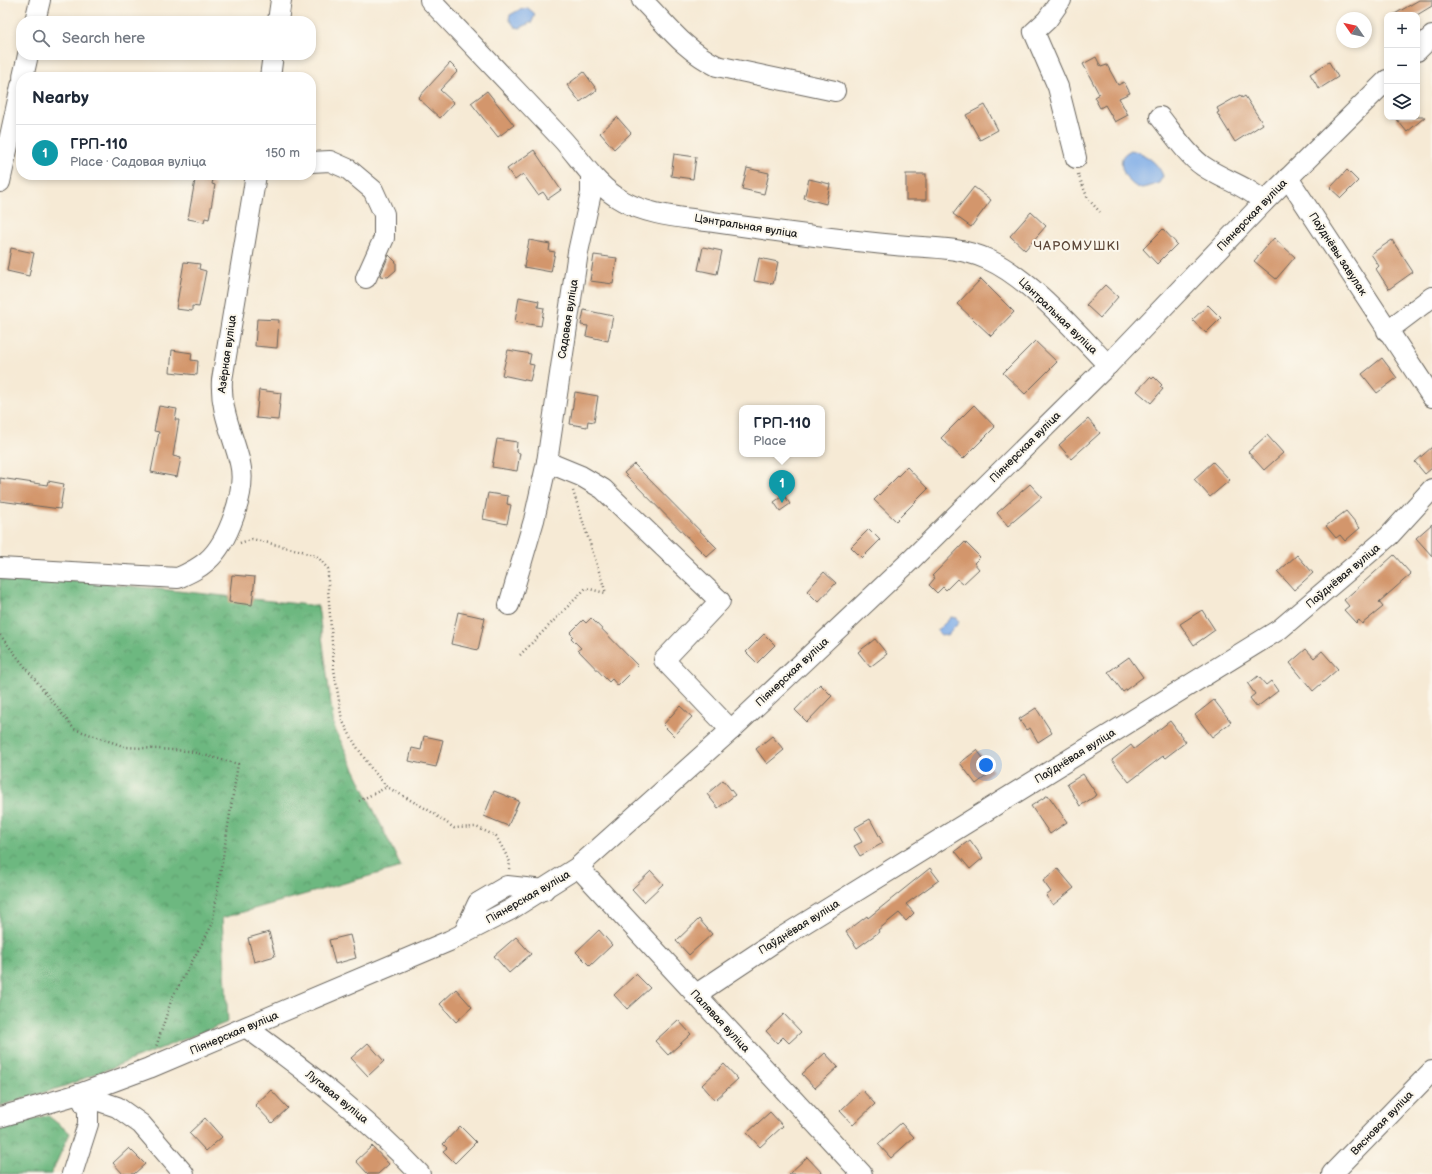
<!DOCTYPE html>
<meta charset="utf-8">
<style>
:root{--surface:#fff;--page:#f2f2f3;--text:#1f2937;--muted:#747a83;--line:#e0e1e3;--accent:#111827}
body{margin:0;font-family:"Balsamiq Sans",sans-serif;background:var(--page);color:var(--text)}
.controls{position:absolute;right:12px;top:12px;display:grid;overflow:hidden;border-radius:8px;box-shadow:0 2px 6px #0003}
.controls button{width:36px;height:36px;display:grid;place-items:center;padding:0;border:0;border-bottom:1px solid var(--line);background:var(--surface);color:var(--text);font:20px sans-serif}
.compass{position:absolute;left:1336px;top:12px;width:36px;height:36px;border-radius:50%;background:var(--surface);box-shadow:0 2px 6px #0003;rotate:304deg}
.you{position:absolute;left:986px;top:765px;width:14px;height:14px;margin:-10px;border:3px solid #fff;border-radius:50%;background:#1a73e8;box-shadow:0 0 0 6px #1a73e833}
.badge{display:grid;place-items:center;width:26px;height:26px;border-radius:50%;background:var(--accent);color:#fff;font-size:13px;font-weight:700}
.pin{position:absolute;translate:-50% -33px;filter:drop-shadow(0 1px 2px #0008)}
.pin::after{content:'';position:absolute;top:21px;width:14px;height:12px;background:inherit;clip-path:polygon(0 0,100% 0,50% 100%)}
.popup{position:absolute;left:739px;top:405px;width:86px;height:52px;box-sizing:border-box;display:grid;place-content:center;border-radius:8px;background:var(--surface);filter:drop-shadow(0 1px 3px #0005);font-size:13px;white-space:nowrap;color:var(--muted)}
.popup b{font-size:15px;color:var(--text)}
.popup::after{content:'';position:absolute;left:50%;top:100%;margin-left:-8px;border:8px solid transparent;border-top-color:var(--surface)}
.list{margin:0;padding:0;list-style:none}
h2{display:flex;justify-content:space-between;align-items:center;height:52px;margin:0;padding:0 16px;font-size:17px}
h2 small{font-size:13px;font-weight:400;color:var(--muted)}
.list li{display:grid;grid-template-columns:26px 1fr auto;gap:12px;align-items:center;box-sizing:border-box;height:56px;padding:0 16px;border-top:1px solid var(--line)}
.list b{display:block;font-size:15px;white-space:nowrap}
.list p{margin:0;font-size:13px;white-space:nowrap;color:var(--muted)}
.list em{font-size:13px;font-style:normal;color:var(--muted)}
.icon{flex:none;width:22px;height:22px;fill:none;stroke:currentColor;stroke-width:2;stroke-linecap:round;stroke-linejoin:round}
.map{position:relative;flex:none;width:1432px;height:1174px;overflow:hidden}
.search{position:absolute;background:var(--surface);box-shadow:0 2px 6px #0003;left:16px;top:16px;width:300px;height:44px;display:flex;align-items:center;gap:10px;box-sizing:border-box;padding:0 14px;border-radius:16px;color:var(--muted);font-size:15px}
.panel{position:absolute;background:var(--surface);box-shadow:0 2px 6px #0003;left:16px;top:72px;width:300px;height:108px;border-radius:16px}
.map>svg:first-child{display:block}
</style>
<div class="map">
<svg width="1432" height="1174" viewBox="0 0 1432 1174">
<defs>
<pattern id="forest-crowns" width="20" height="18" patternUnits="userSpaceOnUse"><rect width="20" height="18" fill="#6db880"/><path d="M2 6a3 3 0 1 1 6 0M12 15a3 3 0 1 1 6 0" fill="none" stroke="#599568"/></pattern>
</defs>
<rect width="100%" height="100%" fill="#fbf7ec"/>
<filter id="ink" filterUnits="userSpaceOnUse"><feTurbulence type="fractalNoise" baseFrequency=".025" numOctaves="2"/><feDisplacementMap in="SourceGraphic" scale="8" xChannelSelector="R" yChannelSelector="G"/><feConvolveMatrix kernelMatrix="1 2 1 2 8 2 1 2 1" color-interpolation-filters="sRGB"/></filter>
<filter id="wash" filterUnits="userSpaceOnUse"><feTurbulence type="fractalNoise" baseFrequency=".012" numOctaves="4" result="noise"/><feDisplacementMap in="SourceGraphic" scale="16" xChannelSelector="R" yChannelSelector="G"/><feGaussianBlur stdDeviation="0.9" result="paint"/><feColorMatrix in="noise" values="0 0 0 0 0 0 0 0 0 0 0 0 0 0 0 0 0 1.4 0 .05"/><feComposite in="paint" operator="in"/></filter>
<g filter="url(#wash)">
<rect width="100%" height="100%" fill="#f6ead5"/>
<!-- forest -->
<g fill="url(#forest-crowns)" stroke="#446a4e">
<path d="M0,575L84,581L318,606L334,727L401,867L222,918L228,1022L65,1086L0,1106Z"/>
<path d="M47,1115L70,1133L51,1174H0V1130Z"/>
</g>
<!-- water -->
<g fill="#7dabe7" stroke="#4c6482">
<path d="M528,8L535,14L532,22L520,28L515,27L509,19L510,15L519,10Z"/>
<path d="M1131,150C1144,153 1159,163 1163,176L1159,183C1153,185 1147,188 1141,188C1129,187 1117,166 1123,156C1125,153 1128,152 1131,150Z"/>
<path d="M951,617L956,618L959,622L947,636L941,635L937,631Z"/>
</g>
<g id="blocks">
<!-- building -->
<g fill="#d3966c">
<path d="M1419,0H1432V6L1417,15H1393Z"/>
<path d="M1096,57L1101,67L1107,65L1118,85L1124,82L1130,93L1119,98L1128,115L1115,122L1105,105L1100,108L1094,97L1099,94L1083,64Z"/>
<path d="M1329,62L1338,77L1319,89L1310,74Z"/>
<path d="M450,63L458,71L440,90L454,103L440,118L418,98Z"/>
<path d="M584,72L597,90L580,102L567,85Z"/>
<path d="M487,91L514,125L498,137L471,103Z"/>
<path d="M1240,95L1242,98L1245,96L1263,124L1235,142L1217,113L1219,112L1217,108Z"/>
<path d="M985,105L998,130L980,140L966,115Z"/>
<path d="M617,117L631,133L614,149L600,133Z"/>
<path d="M1395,117H1425L1407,132Z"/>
<path d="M534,150L561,190L548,199L543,192L538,195L523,174L515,180L507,169Z"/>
<path d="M674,154L696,157L693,179L671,176Z"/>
<path d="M747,168L769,173L764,194L742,189Z"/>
<path d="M1347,170L1358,181L1341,198L1330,188Z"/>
<rect x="906" y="174" width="20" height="26"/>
<path d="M196,175H214L212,184L215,185L209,219L205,218L204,222L188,219Z"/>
<path d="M809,179L830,184L826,204L804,198Z"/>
<path d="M974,187L991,200L971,227L953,214Z"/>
<path d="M1031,212L1046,226L1025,250L1010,236Z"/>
<path d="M1163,229L1177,244L1157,264L1143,249Z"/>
<path d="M1274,238L1295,257L1276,279L1254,261Z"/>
<path d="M529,240L550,244L549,251L555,252L551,272L524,267Z"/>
<path d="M1392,240L1413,272L1389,289L1376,269L1379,266L1371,254Z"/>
<path d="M703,247L722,251L717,274L698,270Z"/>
<path d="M11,248L34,253L29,276L7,271Z"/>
<path d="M389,255L396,262V270L388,277L380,276Z"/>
<path d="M594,255L617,258L613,284L590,281Z"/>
<path d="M759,258L778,262L773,284L754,281Z"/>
<path d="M184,262L200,264L199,269L206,271L199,307L192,306V311L176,309Z"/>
<path d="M981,279L1014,312L991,336L957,304Z"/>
<path d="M1105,285L1118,297L1100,318L1086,305Z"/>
<path d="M519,297L539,301L538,307L544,308L541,326L515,322Z"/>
<path d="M1208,305L1221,318L1206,333L1192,320Z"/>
<path d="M584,310L613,316L608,341L586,336L588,326L581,325Z"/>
<path d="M257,319L279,320L277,348L255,346Z"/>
<path d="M1035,341L1057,362L1025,394L1003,373Z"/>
<path d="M172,350L192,353L191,360L198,361L197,375L170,372Z"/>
<path d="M508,350L531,354L529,364L534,365L530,381L502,375Z"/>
<path d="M1382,358L1397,378L1377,393L1362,374Z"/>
<path d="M1150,377L1152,379L1154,377L1162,385L1160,387L1163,389L1151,403L1137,391Z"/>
<path d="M259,390L281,393L278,420L256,418Z"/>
<path d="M575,392L598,396L594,422L588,421L587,427L570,424Z"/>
<path d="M974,405L995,427L963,459L941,438Z"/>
<path d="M159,406L177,409L175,420H179L173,456L181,458L177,477L151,472L159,432L154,431Z"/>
<path d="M1088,419L1100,433L1071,459L1059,445Z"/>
<path d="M1267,435L1283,453L1264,470L1248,452Z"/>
<path d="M497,439L517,442L516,452L520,453L517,471L492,467Z"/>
<path d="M1432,447V468L1425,474L1415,462Z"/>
<path d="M1213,462L1230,480L1210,497L1194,479Z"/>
<path d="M634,464L717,548L707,557L624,473Z"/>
<path d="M907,467L928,489L896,521L874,500Z"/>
<path d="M0,478L47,485L48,481L64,484L60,509L0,501Z"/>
<path d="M1030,484L1042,497L1008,526L997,513Z"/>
<path d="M488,493L508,496L507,504L511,505L507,524L483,519Z"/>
<path d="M784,495L790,504L780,511L774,502Z"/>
<path d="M1346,511L1360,528L1345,541L1340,535L1336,538L1326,526Z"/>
<path d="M1432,524V556L1416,538Z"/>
<path d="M869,529L880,540L862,558L851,547Z"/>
<path d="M965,542L980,557L974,563L979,569L963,584L957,579L946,590L943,587L937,593L929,585L935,578L932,576Z"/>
<path d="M1297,555L1313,573L1294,590L1278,572Z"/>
<path d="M1394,555L1411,574L1379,602L1383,607L1362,624L1359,620L1356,623L1344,610L1349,606L1344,600Z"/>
<path d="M824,572L836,583L818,602L807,591Z"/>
<path d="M232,575L255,577L252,605L229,602Z"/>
<path d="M1202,610L1215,630L1194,645L1180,624Z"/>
<path d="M458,612L485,618L478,650L451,644Z"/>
<path d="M591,618L638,666L618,686L612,679L609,682L578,650L581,648L571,638L573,636L570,633L583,620L586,623Z"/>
<path d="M764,634L775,645L757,663L746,652Z"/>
<path d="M875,639L887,654L870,667L858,652Z"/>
<path d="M1306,649L1314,658L1322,651L1338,669L1313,691L1290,663Z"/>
<path d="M1129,657L1143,677L1123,692L1108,672Z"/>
<path d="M1258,676L1266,685L1271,681L1278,691L1257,707L1250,698L1255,694L1248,684Z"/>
<path d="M820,684L832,696L807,722L795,710Z"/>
<path d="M1214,700L1231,722L1212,737L1195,715Z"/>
<path d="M680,706L692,717L674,736L663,725Z"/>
<path d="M1036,708L1052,733L1038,742L1030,728L1026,730L1019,719Z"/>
<path d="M1170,721L1186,742L1165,758L1163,756L1129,782L1112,760L1131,745L1134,749Z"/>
<path d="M424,736L443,740L436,767L409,761L412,748L421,750Z"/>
<path d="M772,736L784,750L767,764L756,749Z"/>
<path d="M977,750L993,771L976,784L960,763Z"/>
<path d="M1083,774L1097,795L1080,806L1067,784Z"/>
<path d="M723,780L735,795L718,808L707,794Z"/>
<path d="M494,791L519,801L508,826L484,816Z"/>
<path d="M1048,795L1067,822L1050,834L1031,806Z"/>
<path d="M870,819L883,843L860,856L854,846L862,842L854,828Z"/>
<path d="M970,840L983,858L970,869L955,851Z"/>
<path d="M930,868L939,880L906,904L914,913L906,921L899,913L878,930L879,932L857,948L846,932L867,916L868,918Z"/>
<path d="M1058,869L1074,888L1053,905L1046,896L1051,892L1043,881Z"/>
<path d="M651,871L663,884L644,902L632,889Z"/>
<path d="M699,919L712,934L689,955L676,941Z"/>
<path d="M599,930L612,945L590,966L576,952Z"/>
<path d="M269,932L275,956L254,962L248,938Z"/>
<path d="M350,935L356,958L335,964L329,940Z"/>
<path d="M516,937L531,954L509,973L494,956Z"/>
<path d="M636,974L650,988L627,1009L614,995Z"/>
<path d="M456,989L472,1007L456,1022L440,1004Z"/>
<path d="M784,1014L801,1032L789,1043L783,1037L777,1043L766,1031Z"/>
<path d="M678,1020L691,1034L668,1055L655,1041Z"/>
<path d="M368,1043L384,1061L368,1076L351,1058Z"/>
<path d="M825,1053L838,1067L815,1088L802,1074Z"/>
<path d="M724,1064L738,1079L715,1100L702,1085Z"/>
<path d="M271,1090L288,1108L272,1123L255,1105Z"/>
<path d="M862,1090L875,1104L853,1125L840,1111Z"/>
<path d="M770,1112L783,1126L760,1147L747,1133Z"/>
<path d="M205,1118L222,1137L206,1151L189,1133Z"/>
<path d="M901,1123L914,1137L891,1158L878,1144Z"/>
<path d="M460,1126L476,1142L455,1163L443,1151L447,1148L443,1144Z"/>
<path d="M372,1146L389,1164L378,1174H368L356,1161Z"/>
<path d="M129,1148L145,1164L134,1174H123L113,1163Z"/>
<path d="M807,1157L823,1174H789Z"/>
</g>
</g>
</g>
<g filter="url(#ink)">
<use href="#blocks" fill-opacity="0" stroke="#68645d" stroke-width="1"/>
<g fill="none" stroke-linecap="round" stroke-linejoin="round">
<!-- minor casing -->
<g stroke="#68645d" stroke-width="22">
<g id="minor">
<path d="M430,0L562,139C582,161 596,186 623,201C650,216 683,217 713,222C774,231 834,239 895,245C926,248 958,246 987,259C1030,278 1075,331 1108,365"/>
<path d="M642,0C667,25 684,50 717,66L835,91"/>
<path d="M1061,0L1047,20L1034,32L1058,87L1076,158"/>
<path d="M35,21L40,0"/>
<path d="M278,21L281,0"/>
<path d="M1417,51L1432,36"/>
<path d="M23,77L28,55"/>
<path d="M270,77L273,55"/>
<path d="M1160,117C1172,132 1187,155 1203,166C1223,180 1246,185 1264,202"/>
<path d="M311,162L330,161L348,169L373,190L384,214V238L366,278"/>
<path d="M1288,178L1432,397"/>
<path d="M0,182L21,86"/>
<path d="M1387,331L1432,297"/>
<path d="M547,462L581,476L603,489L720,601L664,660L731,730"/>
<path d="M0,568L178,578C189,573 198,569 207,561C228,543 247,491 240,463C233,435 220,410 222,380L256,175"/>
<path d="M509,605L534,520L547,462L578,252L591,193V177"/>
<path d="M578,867L862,1174"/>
<path d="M464,933L478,903L507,886L544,890"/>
<path d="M695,995L779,939L1280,629L1389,536L1432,489"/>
<path d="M247,1028C309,1073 367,1118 420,1174"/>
<path d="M79,1094L117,1107L141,1124L184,1174"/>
<path d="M0,1117L79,1094L149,1068L449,941L510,910L578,867L731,730L912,559L1108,365L1264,202L1387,80"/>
<path d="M72,1174L88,1124V1110L79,1094"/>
<path d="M1332,1174L1432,1071"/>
</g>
</g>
<!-- path -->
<g stroke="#68645d" stroke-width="2.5" stroke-dasharray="1 3" stroke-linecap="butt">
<path d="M1078,174L1088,199L1100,212"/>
<path d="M573,491L606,593"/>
<path d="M240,543L252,539L302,551L318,557L328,569V589L334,669L342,720L355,744L371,768L387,787L430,811L454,828L476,827L496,836L510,862L509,870"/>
<path d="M0,635L74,729L126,747L189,751L238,764L212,925L172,998L156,1047"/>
<path d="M520,655L586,588L605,593"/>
<path d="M359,801L387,787"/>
</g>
<!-- minor -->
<use href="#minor" stroke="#fff" stroke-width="20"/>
</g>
</g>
<g text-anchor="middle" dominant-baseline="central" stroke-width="4" stroke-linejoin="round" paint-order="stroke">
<!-- street labels -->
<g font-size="11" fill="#1c1c1c" stroke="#fbf7ec">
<text transform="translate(1252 215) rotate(-46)">Піянерская вуліца</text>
<text transform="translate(746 226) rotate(9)">Цэнтральная вуліца</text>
<text transform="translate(1338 254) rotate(57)">Паўднёвы завулак</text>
<text transform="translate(1058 316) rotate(44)">Цэнтральная вуліца</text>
<text transform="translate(568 319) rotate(-81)">Садовая вуліца</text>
<text transform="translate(227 354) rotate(-82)">Азёрная вуліца</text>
<text transform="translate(1025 447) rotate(-45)">Піянерская вуліца</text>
<text transform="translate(1343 576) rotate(-40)">Паўднёвая вуліца</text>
<text transform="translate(792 672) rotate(-43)">Піянерская вуліца</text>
<text transform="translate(1075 756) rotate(-32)">Паўднёвая вуліца</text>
<text transform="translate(528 897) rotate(-30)">Піянерская вуліца</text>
<text transform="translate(799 927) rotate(-32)">Паўднёвая вуліца</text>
<text transform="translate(720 1021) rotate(47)">Палявая вуліца</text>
<text transform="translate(234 1033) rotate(-23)">Піянерская вуліца</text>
<text transform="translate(337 1097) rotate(39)">Лугавая вуліца</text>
<text transform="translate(1382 1123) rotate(-46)">Вясновая вуліца</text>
</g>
<!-- quarter labels -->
<g font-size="13" letter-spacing="1" fill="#5c4738" stroke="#fbf7ec">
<text x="1077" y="246">ЧАРОМУШКІ</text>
</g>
</g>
</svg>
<div class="controls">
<button>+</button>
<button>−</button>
<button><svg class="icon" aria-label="layers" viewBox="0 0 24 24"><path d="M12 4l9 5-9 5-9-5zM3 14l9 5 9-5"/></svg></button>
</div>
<svg class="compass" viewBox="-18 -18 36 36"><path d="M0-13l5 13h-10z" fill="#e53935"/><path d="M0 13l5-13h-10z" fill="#747a83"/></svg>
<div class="you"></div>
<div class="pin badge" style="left:782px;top:503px;background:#0f9aa8">1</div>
<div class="popup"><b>ГРП-110</b>Place</div>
<div class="search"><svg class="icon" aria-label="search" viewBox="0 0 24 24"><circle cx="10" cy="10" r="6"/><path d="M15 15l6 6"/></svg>Search here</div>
<section class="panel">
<h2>Nearby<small></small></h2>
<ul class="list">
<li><span class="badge" style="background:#0f9aa8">1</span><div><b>ГРП-110</b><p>Place · Садовая вуліца</p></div><em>150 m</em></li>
</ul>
</section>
</div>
